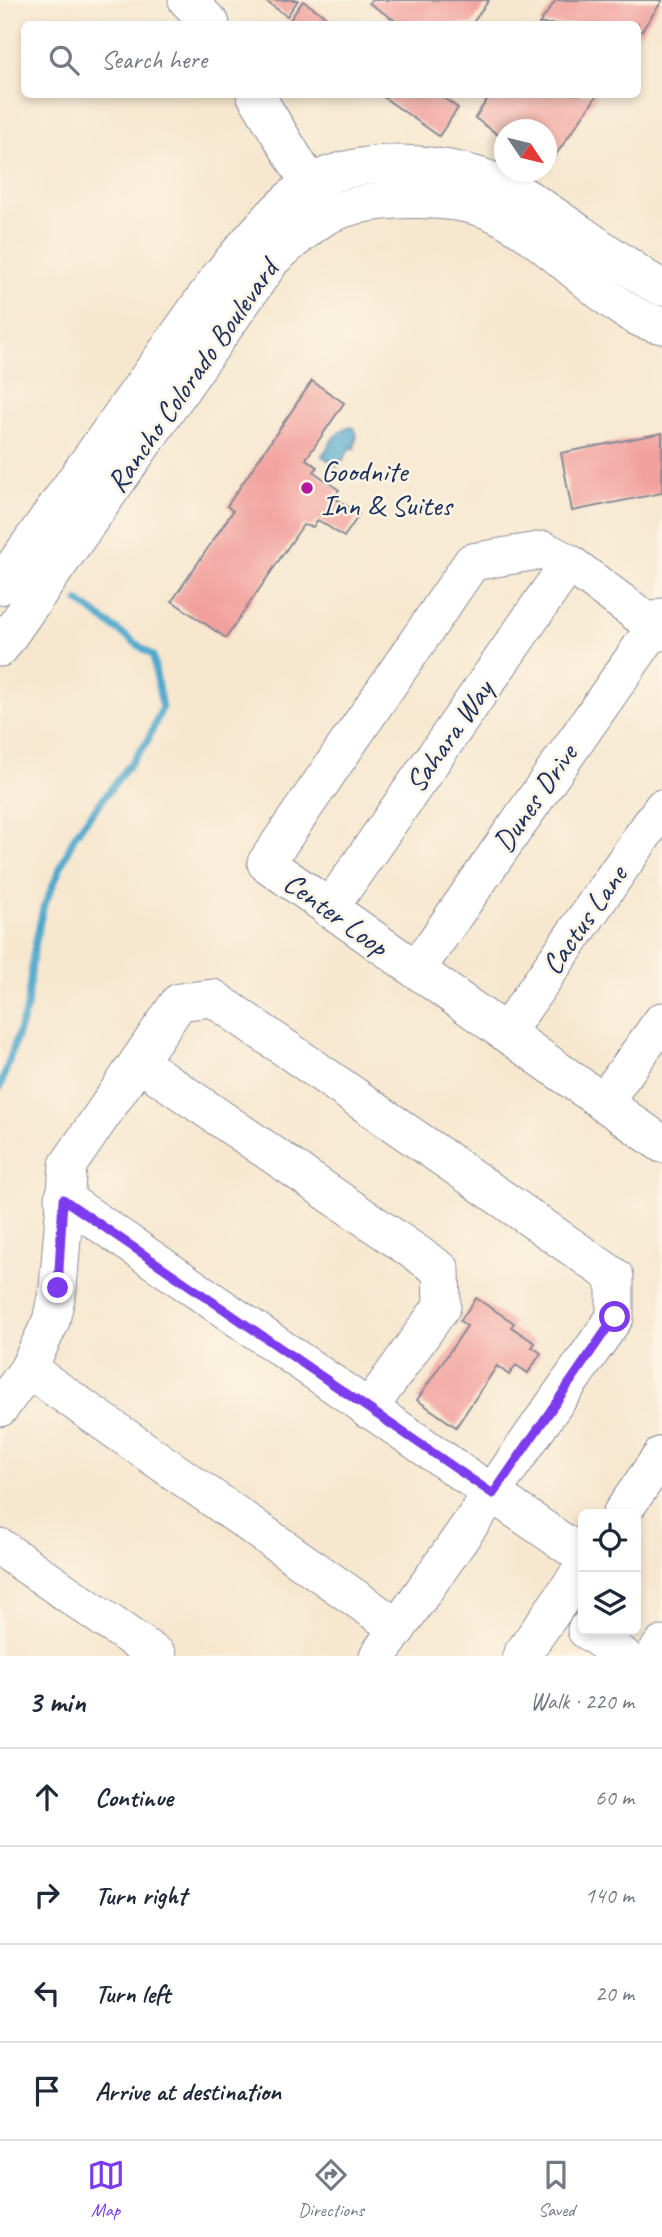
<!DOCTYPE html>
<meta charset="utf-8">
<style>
:root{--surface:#fff;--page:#f2f2f3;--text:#1f2937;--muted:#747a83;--line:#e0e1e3;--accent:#7c3aed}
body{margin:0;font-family:Caveat,sans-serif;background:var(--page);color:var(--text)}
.controls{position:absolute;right:21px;bottom:21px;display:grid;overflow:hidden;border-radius:10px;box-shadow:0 4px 10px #0003}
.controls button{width:63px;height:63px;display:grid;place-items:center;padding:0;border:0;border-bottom:2px solid var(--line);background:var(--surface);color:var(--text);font:35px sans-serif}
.compass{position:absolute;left:494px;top:119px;width:63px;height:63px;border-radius:50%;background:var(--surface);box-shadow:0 4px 10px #0003;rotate:125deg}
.stop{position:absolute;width:21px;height:21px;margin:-16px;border:5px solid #7c3aed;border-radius:50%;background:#fff}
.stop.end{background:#7c3aed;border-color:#fff;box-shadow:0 2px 7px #0008}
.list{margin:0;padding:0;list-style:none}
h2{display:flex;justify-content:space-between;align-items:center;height:91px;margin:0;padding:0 28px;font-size:30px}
h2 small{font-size:23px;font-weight:400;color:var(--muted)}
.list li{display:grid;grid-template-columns:46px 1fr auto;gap:21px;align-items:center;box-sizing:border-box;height:98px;padding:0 28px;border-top:2px solid var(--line)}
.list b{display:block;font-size:26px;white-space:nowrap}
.list em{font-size:23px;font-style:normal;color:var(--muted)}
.icon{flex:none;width:38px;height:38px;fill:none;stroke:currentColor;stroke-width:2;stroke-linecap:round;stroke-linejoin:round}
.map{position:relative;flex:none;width:662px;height:1656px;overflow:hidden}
.search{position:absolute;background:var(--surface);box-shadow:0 4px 10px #0003;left:21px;right:21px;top:21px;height:77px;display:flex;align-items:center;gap:18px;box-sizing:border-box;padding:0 24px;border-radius:10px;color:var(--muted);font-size:26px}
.sheet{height:483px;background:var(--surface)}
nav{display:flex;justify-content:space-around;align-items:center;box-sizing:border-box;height:98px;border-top:2px solid var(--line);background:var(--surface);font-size:19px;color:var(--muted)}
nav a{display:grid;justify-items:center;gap:4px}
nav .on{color:var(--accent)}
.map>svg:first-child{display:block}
</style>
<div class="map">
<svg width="662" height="1656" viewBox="0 0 662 1656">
<rect width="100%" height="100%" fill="#fcf5e5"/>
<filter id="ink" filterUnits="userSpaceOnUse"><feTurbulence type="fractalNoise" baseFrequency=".0143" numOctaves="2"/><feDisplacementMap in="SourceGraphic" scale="14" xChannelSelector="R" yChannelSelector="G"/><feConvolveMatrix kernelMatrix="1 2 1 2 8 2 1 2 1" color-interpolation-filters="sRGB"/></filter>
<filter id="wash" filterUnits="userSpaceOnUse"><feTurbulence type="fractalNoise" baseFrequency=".00686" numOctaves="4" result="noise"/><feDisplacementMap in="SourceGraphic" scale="28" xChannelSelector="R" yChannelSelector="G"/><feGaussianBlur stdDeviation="1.57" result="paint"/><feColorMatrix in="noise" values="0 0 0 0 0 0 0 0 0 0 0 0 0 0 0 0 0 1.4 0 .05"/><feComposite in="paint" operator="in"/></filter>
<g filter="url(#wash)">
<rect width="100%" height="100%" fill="#f7e7cf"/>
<!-- water -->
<path fill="#50a9cd" stroke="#366c96" stroke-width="2" d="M347,427L354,428L357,435L354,449L351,447L338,467L322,456L335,436Z"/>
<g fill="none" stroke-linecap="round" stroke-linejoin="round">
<!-- stream -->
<path stroke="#50a9cd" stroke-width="7" d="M0,1088L27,1007L33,955L43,908L75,835L147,742L162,708L153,656L78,601"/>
</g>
<g id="blocks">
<!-- building -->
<g fill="#f2a09d">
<path d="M264,0H298L287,16Z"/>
<path d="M371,0H489L472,24H400L369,3Z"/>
<path d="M556,0H662V1L638,36V24H539Z"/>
<path d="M303,1L337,24H287Z"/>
<path d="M379,94H438L458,108L439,136Z"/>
<path d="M491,94H598L546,169V130H504V139L475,118Z"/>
<path d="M312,381L344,403L306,459L317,467L314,472L339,490L334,497L359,515L344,537L318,520L313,527L303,525L226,638L172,601L233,511L227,506Z"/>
<path d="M662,433V493L572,511L561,453Z"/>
<path d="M476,1298L514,1323L511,1327L535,1343L532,1347L541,1353L528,1373L516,1365L509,1375L497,1366L456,1427L417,1400L467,1326L460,1321Z"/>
</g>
</g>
</g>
<g filter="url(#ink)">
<use href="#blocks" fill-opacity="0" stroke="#898b96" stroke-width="2"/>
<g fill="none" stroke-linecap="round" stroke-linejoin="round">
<!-- minor casing -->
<g stroke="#898b96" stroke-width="39">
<g id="minor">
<path d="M187,0L211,24"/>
<path d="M255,94L322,204"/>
<path d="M0,586L221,275C242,249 282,201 310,184C365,151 467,162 520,194C556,215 590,242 626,265C637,272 649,283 662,287"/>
<path d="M662,632L569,563L544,550L472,562L266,863L662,1144"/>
<path d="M0,648L273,258C290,244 309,225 328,215C367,196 450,194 490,211C521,224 551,251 577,272C601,291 631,321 662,325"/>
<path d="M329,909L569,563"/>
<path d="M416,970L662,617"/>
<path d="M507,1031L662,808"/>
<path d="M138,1062L441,1270L442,1306L368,1410"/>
<path d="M603,1103L662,1021"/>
<path d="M63,1198L583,1556"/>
<path d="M28,1369L398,1628"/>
<path d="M0,1408L28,1369L51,1321L58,1288L68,1165L179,1002L213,998L615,1277V1317L378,1656"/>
<path d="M621,1514L662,1455"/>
<path d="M0,1547L158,1656"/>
<path d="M586,1630L623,1656"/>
<path d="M521,1656L583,1568"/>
<path d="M654,1656L662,1645"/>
</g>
</g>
<!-- minor -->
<use href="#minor" stroke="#fff" stroke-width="37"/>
</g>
</g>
<g fill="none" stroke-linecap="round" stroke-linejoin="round" filter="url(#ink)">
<!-- route -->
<path stroke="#7c3aed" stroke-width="9" d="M58,1288L63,1199L493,1494L615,1317"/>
</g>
<!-- markers -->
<circle fill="#b5179e" stroke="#fcf5e5" stroke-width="2.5" cx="307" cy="488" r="7"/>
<g text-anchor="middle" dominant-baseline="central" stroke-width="5" stroke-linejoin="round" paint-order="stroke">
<!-- street labels -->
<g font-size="30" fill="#1b2f5e" stroke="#fcf5e5">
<text transform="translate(192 376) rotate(-55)">Rancho Colorado Boulevard</text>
<text transform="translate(449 736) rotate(-55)">Sahara Way</text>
<text transform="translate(535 798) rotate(-55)">Dunes Drive</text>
<text transform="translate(336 914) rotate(36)">Center Loop</text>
<text transform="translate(584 920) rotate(-55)">Cactus Lane</text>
</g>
<!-- poi labels -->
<g font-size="30" fill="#1b2f5e" stroke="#fcf5e5" text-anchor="start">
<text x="321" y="471">Goodnite<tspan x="321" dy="34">Inn &amp; Suites</tspan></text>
</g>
</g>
</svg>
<div class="controls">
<button><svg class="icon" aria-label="locate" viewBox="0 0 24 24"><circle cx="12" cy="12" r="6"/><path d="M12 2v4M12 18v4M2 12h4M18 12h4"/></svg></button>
<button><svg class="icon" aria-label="layers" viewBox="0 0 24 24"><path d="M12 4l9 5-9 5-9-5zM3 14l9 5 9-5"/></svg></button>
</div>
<svg class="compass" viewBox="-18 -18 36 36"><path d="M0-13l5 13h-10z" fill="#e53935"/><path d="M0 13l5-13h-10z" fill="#747a83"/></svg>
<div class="stop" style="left:615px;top:1317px"></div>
<div class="stop end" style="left:58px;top:1288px"></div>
<div class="search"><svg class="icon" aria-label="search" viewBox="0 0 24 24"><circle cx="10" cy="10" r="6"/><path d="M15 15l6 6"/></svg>Search here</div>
</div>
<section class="sheet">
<h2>3 min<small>Walk · 220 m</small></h2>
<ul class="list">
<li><svg class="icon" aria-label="ahead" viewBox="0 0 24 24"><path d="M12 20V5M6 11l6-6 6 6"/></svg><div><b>Continue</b></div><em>60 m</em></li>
<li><svg class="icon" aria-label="right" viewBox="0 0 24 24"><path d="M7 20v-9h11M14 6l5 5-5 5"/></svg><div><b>Turn right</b></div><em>140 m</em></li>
<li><svg class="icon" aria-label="left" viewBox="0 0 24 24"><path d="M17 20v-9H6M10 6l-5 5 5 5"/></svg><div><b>Turn left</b></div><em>20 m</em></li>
<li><svg class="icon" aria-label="arrive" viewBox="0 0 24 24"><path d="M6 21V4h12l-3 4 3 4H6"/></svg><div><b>Arrive at destination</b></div></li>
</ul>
</section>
<nav>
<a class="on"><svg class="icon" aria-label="map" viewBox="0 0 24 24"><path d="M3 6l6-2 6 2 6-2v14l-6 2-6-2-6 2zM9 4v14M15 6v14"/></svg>Map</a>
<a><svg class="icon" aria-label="directions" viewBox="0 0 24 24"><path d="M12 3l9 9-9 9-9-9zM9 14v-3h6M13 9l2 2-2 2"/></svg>Directions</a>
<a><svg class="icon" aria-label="saved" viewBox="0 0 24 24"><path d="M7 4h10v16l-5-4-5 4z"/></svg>Saved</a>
</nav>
